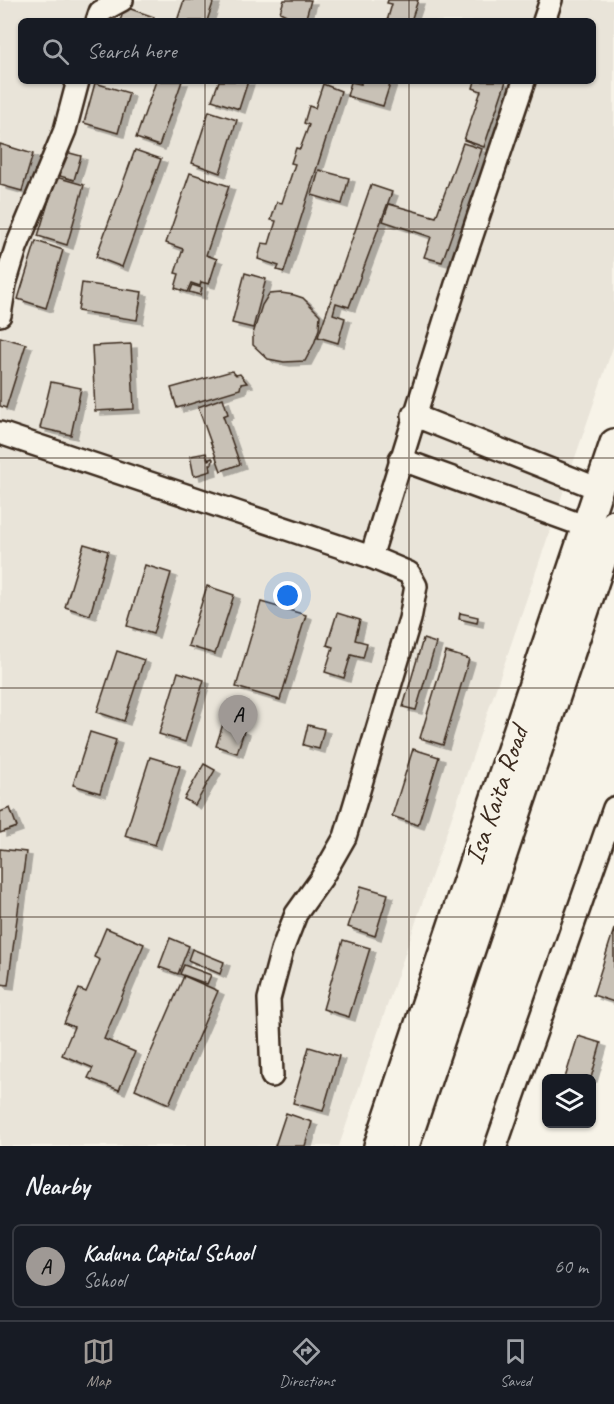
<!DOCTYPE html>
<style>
:root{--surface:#171b24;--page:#20242c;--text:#f1f3f6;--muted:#9ea1a6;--line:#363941;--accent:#9f9995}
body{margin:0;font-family:Caveat,sans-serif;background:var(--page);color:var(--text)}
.controls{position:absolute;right:18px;bottom:18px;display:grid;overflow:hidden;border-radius:9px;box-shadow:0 2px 4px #0004}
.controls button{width:54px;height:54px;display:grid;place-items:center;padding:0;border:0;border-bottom:2px solid var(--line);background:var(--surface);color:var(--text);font:30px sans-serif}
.you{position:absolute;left:288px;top:596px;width:21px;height:21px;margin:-15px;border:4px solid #fff;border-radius:50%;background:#1a73e8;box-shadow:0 0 0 9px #1a73e833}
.badge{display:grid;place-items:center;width:39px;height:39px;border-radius:50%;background:var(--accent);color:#111;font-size:20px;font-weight:700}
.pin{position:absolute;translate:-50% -50px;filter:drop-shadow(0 2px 3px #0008)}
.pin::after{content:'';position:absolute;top:32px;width:21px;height:18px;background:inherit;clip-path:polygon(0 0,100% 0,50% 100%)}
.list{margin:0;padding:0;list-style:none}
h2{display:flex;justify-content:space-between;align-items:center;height:78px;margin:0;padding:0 24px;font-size:26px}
h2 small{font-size:20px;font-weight:400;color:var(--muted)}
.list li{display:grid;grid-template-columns:39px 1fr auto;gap:18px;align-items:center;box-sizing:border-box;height:84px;margin:0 12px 12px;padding:0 12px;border:2px solid var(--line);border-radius:9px}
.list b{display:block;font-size:22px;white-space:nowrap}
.list p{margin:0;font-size:20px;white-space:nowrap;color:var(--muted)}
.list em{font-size:20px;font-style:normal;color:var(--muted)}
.icon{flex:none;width:33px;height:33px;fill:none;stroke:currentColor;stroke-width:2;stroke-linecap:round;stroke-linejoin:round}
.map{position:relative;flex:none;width:614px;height:1146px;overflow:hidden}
.search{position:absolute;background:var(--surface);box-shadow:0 2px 4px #0004;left:18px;right:18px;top:18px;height:66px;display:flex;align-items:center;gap:15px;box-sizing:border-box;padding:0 21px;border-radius:9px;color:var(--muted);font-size:22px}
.sheet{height:174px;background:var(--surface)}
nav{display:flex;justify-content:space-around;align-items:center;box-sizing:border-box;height:84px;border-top:2px solid var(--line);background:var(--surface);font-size:16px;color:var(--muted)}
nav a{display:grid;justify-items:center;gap:3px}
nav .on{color:var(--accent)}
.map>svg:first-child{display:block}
</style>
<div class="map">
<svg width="614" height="1146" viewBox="0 0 614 1146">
<defs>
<filter id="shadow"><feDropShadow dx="6" dy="4" stdDeviation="0" flood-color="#0004"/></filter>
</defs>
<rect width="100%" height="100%" fill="#f7f3e8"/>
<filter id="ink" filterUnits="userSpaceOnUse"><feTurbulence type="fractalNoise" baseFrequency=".0167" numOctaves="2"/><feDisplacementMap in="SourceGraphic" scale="12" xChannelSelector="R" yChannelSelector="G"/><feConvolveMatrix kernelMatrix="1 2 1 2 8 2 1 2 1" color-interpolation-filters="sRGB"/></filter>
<g filter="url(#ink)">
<!-- built -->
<path fill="#e9e4d9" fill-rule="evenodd" d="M0,0H614V344L339,1146H0ZM21,21H593V81H21Z"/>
<!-- building -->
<g fill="#c8c1b6" stroke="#3b2a1e" stroke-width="1.5" filter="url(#shadow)">
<path d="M184,0H214L207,21H177Z"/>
<path d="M284,0H311L305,21H284L286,15L280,12Z"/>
<path d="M388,0H418L411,21H387L392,4L387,3Z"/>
<path d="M125,7L154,17L153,21H120Z"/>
<path d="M156,81H182L159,146L136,138Z"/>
<path d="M219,81H248L239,109L212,100Z"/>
<path d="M361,81H391L383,106L347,96L351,82L361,84Z"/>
<path d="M475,81H506L484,147L464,140L481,91L473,88Z"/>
<path d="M95,83L129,93L118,133L84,123Z"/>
<path d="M323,84L341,91L284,272L277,270L279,266L258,259L262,243L269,244L276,221L271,220L277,202L282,203L295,164L291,163L296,148L300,149L309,125L304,123L309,106L315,108Z"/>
<path d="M209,111L237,120L220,173L192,163Z"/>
<path d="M463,143L482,149L442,262L424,257L431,237L383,221L389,204L436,217Z"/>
<path d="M0,144L33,154L22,191L0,185Z"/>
<path d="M135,150L161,159L122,267L96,257Z"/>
<path d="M66,152L81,156L74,180L60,176Z"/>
<path d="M319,170L349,178L342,204L312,195Z"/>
<path d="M190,173L229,186L206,255L217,259L209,284L201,282L200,286L191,283L187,292L175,288L179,274L175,273L183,249L166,243Z"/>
<path d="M56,177L84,185L67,245L38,236Z"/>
<path d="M371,185L392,192L349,307L336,303L333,314L345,318L338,343L318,337Z"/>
<path d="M36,241L63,250L46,308L18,299Z"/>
<path d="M245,273L266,279L253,328L232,323Z"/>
<path d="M82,283L142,292L137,320L78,311Z"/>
<path d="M192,285L202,288L200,295L189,292Z"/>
<path d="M281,293L294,295L303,298L320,315L319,329L314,344L305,361L284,362L268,359L253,345V334L262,305L269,294Z"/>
<path d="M0,337L26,344L6,408L0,406Z"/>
<path d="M131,344L134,409L95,411L92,346Z"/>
<path d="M232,371L236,375L240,374L247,383L241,384L240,389L177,408L171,388Z"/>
<path d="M51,382L81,388L71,435L40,428Z"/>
<path d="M223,398L228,414L223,416L240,464L221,471L198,407Z"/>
<path d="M206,453L208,460L212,458L213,459L212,464H210L211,471L194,476L190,456Z"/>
<path d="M84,544L108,551L90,615L65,607Z"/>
<path d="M145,565L171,573L153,634L127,626Z"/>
<path d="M207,586L234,595L215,654L188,646Z"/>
<path d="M261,602L306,615L280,700L236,687Z"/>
<path d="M337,613L360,620L355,640L367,643L363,658L351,655L344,678L325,672L333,647L327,645Z"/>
<path d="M460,613L478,617L477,623L459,619Z"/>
<path d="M423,639L436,643L416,710L403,707Z"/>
<path d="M117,651L144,660L124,721L97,712Z"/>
<path d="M446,652L469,659L443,745L420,738Z"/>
<path d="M178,672L204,680L185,742L159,734Z"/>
<path d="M223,724L244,731L237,753L216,746Z"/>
<path d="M308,725L324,729L319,749L303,745Z"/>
<path d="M90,732L116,740L100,793L73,785Z"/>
<path d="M413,749L439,757L418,825L392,816Z"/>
<path d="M150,757L180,766L155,845L125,836Z"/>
<path d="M204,764L215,770L195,805L184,799Z"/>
<path d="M10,808L17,827L0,833V812Z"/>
<path d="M0,849L26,852L8,985L0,984Z"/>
<path d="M361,886L388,894L375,936L348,927Z"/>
<path d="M106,928L144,944L104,1039L135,1052L119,1090L88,1078L93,1068L62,1055L74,1027L64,1023L79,989L86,992L100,960L94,957Z"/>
<path d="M614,929V1002L593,995Z"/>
<path d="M170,938L189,946L178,974L159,967Z"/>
<path d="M343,940L370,948L349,1017L323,1009Z"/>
<path d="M192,949L224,962L220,974L188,960Z"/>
<path d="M184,965L211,975L207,984L180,974Z"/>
<path d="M184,976L218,991L169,1104L135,1089Z"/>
<path d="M578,1036L601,1043L591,1078H565Z"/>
<path d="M309,1047L339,1056L323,1111L293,1103Z"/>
<path d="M286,1113L312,1122L305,1146H275Z"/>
</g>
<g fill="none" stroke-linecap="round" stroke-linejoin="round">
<!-- minor casing -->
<g stroke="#3b2a1e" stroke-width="26">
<g id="minor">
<path d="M97,21L100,12L122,0"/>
<path d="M544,21L551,0"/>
<path d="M0,315L5,284L16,248L65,130L78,81"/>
<path d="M413,415L599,489"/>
<path d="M0,433L371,557L409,573L416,586L410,619L345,837L321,879L296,914L282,950L269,999L272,1076"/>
<path d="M400,459L587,527"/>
<path d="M371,557L462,265L524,81"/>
<path d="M496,1146L614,808"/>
</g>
</g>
<!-- major casing -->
<g stroke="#3b2a1e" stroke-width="32">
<g id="major">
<path d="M378,1146L614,443"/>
<path d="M405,1146L614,524"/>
</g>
</g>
<!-- minor -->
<use href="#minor" stroke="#f7f3e8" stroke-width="21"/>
<!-- major -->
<use href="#major" stroke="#f7f3e8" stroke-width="27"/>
</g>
</g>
<!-- grid -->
<path fill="none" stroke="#3b2a1e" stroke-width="1.5" stroke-opacity="0.55" d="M205,0V21M409,0V21M205,81V1146M409,81V1146M0,229H614M0,458H614M0,688H614M0,917H614"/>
<g text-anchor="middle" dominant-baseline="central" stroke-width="6" stroke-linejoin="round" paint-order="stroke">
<!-- street labels -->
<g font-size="28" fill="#3b2a1e" stroke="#f7f3e8">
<text transform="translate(496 795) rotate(-71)">Isa Kaita Road</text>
</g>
</g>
</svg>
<div class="controls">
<button><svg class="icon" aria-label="layers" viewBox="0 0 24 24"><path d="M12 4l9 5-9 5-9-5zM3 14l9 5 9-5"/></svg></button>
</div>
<div class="you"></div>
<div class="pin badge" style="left:238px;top:745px">A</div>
<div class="search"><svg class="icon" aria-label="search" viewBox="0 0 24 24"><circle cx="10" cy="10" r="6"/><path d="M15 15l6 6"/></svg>Search here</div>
</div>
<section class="sheet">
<h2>Nearby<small></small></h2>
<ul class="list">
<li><span class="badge">A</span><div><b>Kaduna Capital School</b><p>School</p></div><em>60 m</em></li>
</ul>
</section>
<nav>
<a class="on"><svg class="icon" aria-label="map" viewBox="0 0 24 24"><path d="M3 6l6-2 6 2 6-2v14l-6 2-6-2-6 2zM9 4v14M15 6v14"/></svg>Map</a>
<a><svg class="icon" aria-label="directions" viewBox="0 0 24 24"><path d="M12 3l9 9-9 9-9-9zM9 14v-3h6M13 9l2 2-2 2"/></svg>Directions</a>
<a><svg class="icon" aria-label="saved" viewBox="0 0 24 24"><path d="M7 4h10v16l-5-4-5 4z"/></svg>Saved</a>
</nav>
